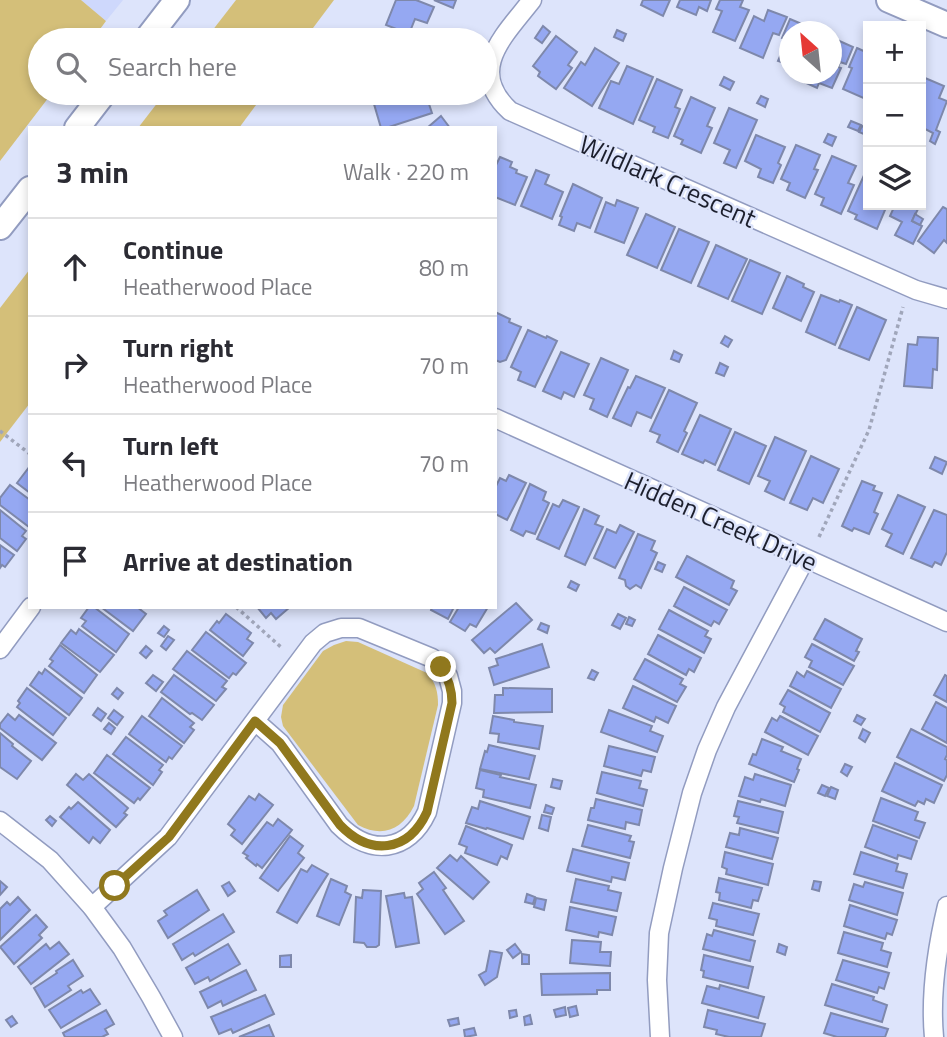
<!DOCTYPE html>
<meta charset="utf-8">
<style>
:root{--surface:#fff;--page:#f2f2f3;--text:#2b2b33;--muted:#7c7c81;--line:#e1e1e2}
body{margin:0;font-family:"Titillium Web",sans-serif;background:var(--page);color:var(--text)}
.controls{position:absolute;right:21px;top:21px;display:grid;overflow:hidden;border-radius:0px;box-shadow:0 4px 10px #0003}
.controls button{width:63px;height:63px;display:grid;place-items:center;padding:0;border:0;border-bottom:2px solid var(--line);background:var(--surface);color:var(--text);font:35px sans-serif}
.compass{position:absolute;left:779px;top:21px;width:63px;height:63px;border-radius:50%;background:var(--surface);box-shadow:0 4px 10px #0003;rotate:333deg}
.stop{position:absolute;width:21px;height:21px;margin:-16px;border:5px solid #90781d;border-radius:50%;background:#fff}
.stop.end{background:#90781d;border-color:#fff;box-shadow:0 2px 7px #0008}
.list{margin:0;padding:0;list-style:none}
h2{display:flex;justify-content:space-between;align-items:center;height:91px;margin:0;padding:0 28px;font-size:30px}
h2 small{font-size:23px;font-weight:400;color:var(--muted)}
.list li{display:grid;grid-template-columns:46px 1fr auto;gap:21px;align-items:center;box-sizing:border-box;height:98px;padding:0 28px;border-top:2px solid var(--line)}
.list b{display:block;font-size:26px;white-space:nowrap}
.list p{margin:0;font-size:23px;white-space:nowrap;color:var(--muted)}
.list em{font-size:23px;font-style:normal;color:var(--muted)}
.icon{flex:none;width:38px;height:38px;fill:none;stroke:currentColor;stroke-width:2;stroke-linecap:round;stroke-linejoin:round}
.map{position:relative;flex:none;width:947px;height:1037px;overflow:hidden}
.search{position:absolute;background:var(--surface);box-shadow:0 4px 10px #0003;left:28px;top:28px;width:469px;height:77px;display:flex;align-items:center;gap:18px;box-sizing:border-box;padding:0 24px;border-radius:38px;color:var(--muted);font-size:26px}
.panel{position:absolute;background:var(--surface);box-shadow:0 4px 10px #0003;left:28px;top:126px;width:469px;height:483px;border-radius:0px}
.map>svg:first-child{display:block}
</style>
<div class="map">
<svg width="947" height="1037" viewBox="0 0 947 1037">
<rect width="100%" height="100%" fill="#dde4fb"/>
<!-- built -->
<path fill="#ced8fc" d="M81,0H123L106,21Z"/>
<!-- green -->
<g fill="#d4bf79">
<path d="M0,0H81L106,21L92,40H40V93H52L0,161Z"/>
<path d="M236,0H334L304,40H205Z"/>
<path d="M165,93H265L239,128H138Z"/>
<path d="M30,269V403L0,442V308Z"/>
<path d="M346,641L358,642L427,673C436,683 438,692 438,705L414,806C402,830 382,838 358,825L283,726L281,717L283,705L323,651L334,645Z"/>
</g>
<!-- building -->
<g fill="#95a8f2" stroke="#7e88ab" stroke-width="2">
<path d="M396,0H416L434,7L427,23L415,19L409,34L386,25Z"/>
<path d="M434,0H456L453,8Z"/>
<path d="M643,0H670L663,16L641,5Z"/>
<path d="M680,0H711L707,11L699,7L696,15L677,7Z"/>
<path d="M720,0H743L740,7L749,10L735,41L713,32L722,11L716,9Z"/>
<path d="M768,10L787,17L779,35L773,33L763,58L740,48L754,16L764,21Z"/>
<path d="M790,19L809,27L807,32H790V65L778,61L787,40L782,38Z"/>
<path d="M543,26L550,32L542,43L535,38Z"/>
<path d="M617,30L626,34L623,41L614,37Z"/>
<path d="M388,36L416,39V40H387Z"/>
<path d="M556,36L577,52L568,65L572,68L556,89L538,76L540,72L533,66Z"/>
<path d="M835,39L853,47L846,64L840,62L838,67L841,68L832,88L819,83L817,88L804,82L808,74H832V47Z"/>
<path d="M595,48L619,63L592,106L564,88L581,62L585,65Z"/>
<path d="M857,48L868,53V100L843,89L852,68L849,67Z"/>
<path d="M627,66L653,77L633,124L599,108L611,81L619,84Z"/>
<path d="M724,77L734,82L730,90L720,85Z"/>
<path d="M925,78L944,86L939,98L947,101L936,130L940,132L935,144L930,141L933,133L921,127V88Z"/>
<path d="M657,79L682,90L675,107L680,109L668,138L653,132L655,127L639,120Z"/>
<path d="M399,93H430L432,99L428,101L432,113L386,128H381L374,104L385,100L384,98Z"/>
<path d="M761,96L768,99L765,107L757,103Z"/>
<path d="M691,97L715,108L707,126L712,128L701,153L681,144L683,140L674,136Z"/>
<path d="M729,108L757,120L736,168L724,163L730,150L714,143Z"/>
<path d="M441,116L450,128H427Z"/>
<path d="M851,121L861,125L858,131L848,127Z"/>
<path d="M862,126L868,129L866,135L859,132Z"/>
<path d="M828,134L836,137L832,146L824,142Z"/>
<path d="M756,135L785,147L778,163L781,165L773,183L758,177L761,169L745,161Z"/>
<path d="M796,145L820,155L814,169L818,170L805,198L787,190L790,183L781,179Z"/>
<path d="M832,156L856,166L848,183L854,185L841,214L821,205L824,198L815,194Z"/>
<path d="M500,157L512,162L510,167L517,170L516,173L527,177L515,205L495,197V167Z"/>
<path d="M536,170L549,175L545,184L563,192L552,219L521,206Z"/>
<path d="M865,173L868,174V205H886L884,209L885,210L877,229L855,219L857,215L848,211Z"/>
<path d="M573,184L602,198L590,228L577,223L574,231L559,225L562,217L560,216Z"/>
<path d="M617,200L638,208L624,243L595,232L606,202L615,206Z"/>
<path d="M895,205H920L912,221L922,226L913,244L895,235L902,222L890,216Z"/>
<path d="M943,207L947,209V243L944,240L934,253L918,241Z"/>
<path d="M646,214L675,227L657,268L627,255Z"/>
<path d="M915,214L923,219L920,225L912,221Z"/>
<path d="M679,229L709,242L691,283L661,270Z"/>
<path d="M716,245L747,259L728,299L698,286Z"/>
<path d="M750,260L780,273L762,314L732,301Z"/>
<path d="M787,276L804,284L803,287L814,292L801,321L773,308Z"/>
<path d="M821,295L839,302L840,300L852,305L835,345L806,332Z"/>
<path d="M857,307L886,320L869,360L839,348Z"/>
<path d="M495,312L510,319L509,322L521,327L506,360L500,362L495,360Z"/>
<path d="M528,330L546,338L547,336L557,341L535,387L518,380L521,372L511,367Z"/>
<path d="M725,336L732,340L728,347L721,343Z"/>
<path d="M918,337L938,338L937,370L933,369L932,388L904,386L908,344L917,345Z"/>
<path d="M674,351L682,355L679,362L671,359Z"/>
<path d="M561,352L589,364L574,397L564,392L561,399L543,391Z"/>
<path d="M601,358L628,370L607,417L590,409L594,399L584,395Z"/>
<path d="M720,363L728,367L724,376L716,373Z"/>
<path d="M636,376L665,388L651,418L637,412L631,426L613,418L628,387L630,388Z"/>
<path d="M669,390L697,403L684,431L687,433L678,452L657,442L660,435L650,431Z"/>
<path d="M700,415L731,429L715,465L705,460L703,463L682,454Z"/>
<path d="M735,432L766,446L749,484L718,470Z"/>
<path d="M775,437L806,451L784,500L765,491L770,481L758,476Z"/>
<path d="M811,456L839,469L823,503L813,498L807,510L790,503Z"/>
<path d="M935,457L947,462L942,474L930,468Z"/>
<path d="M30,466V493L17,483Z"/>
<path d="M509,475L526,483L507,520L495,514V488L500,478L506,481Z"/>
<path d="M862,481L875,486L873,490L882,493L874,512L878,514L869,534L854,528L852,531L842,526Z"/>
<path d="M530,484L546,492L543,500L549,503L535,534L526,531L523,536L511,530Z"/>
<path d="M10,485L30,500L29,527L0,505V498Z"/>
<path d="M898,495L925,507L903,554L886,546L892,534L882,529Z"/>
<path d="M563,500L579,507L559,549L537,539L553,504L559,507Z"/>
<path d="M584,509L599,516L595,524L603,527L585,565L565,556Z"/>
<path d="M0,510L26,531L22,536L26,539L17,551L0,538Z"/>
<path d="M934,510L947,515V552L941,565L935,562L932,567L911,558Z"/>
<path d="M620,525L634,532L615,568L594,558L607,529L616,533Z"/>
<path d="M638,534L655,541L651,550L657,553L641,588L636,585L630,589L626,586L625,580L619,578Z"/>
<path d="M0,545L14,555L5,567L2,565L0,568Z"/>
<path d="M687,556L734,581L731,588L737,591L729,605L676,577Z"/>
<path d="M658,562L665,565L662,572L655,569Z"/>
<path d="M571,581L579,585L576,591L568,587Z"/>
<path d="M684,587L727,610L719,624L714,621L711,626L674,606Z"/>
<path d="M516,603L532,620L495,653L490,648L484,653L472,640Z"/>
<path d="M89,607H94L129,634L116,652L82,626L86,621L81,618Z"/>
<path d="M101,607H137L146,614L133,631Z"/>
<path d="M257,607H290L276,619L271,613L266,618Z"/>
<path d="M432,607H454L448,619L431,610Z"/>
<path d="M459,607H488L476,627L470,624L465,631L450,622Z"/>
<path d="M669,610L708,631L705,636L711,639L704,653L659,629Z"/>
<path d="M226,614L251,633L247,639L253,643L243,656L210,630L217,621L219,623Z"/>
<path d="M618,614L626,618L620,629L612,625Z"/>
<path d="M629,617L635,620L632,626L626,624Z"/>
<path d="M825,619L862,639L856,651L859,652L854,661L814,639Z"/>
<path d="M541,623L549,626L547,633L538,629Z"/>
<path d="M164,626L169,630L164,637L158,633Z"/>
<path d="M79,629L114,655L100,672L61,643L71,630L76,634Z"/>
<path d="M206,632L246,663L236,675L233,673L229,678L192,650Z"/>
<path d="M658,635L701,658L694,672L689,669L686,675L648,654Z"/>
<path d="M168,636L174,640L166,650L161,646Z"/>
<path d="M542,644L549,667L494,685L489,668L498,665L496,659Z"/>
<path d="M812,644L854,666L843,685L809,667L812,661L805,657Z"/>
<path d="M60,645L97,675L84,693L49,666L53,661L50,659Z"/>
<path d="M146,646L152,651L146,658L140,653Z"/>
<path d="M187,651L227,681L222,687L226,689L216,701L173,669Z"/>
<path d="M645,659L683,679L680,684L686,687L677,702L634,679Z"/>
<path d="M45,669L82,698L69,715L30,685L39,672L42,674Z"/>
<path d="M592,670L598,673L594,680L588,678Z"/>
<path d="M807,671L841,689L831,708L790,686L797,672L804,677Z"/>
<path d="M153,675L163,682L156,691L146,683Z"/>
<path d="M174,675L214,705L202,720L192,713L190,714L161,692Z"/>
<path d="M945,675L947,676V702L934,695Z"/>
<path d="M633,686L676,706L668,723L656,717L654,722L623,708Z"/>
<path d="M27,688L66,718L53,735L17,707L20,703L18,701Z"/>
<path d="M117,688L123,693L118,699L112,694Z"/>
<path d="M503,688L552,689V712L494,713L495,695H503Z"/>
<path d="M788,690L830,713L820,732L783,712L785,707L780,704Z"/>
<path d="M162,698L194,723L190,727L194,730L184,743L149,716Z"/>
<path d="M936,702L947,708V743L922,729Z"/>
<path d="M98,708L106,714L101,721L93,715Z"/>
<path d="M114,710L123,717L117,725L108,718Z"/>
<path d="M609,710L652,726L650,731L663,736L657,752L601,732Z"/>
<path d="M8,714L15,720L19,715L56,743L42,760L0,728V724Z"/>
<path d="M857,715L865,719L861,725L854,721Z"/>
<path d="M142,716L182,746L172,759L169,757L166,762L129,734Z"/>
<path d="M493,716L514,720V722L543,726L539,749L498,742L499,734L490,733Z"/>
<path d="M780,716L818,736L808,755L765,732L772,718L777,721Z"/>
<path d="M109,723L115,728L111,734L104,729Z"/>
<path d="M863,729L870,733L865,742L859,738Z"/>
<path d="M911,729L947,747V755L945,759L947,760V775L944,781L897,757Z"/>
<path d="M0,733L13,744L12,746L31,761L17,779L0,767Z"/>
<path d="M126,737L163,765L159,770L162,772L153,785L113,754Z"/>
<path d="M762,739L783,747L781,751L801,759L797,769L799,770L794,782L749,764L753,754L756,755Z"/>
<path d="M489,745L535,756L529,779L480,769L485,751L487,752Z"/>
<path d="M609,746L655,757L651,772L643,770L641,776L604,766Z"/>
<path d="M107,755L150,788L140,800L138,798L134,803L94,773Z"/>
<path d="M895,763L942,785L934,803L926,799L924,804L918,801L915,806L882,791Z"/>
<path d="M845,764L852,767L847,776L841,772Z"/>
<path d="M480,770L501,775L500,777L536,785L530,808L483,797L484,790L476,788Z"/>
<path d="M602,772L641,781L639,788L647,790L643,806L597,793Z"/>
<path d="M76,774L83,780L89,774L128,808L124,813L127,815L116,827L67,785Z"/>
<path d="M755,774L791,785L785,806L761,799L760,802L739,796L745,777L753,780Z"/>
<path d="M553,779L562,781L560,789L551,787Z"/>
<path d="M822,785L829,788L825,796L818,793Z"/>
<path d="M831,787L838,790L835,799L827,796Z"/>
<path d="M259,794L273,805L242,844L231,835L235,830L228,824L249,796L255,800Z"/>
<path d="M881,798L918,812L915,820L925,823L919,838L873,821Z"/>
<path d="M596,799L642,810L639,825L626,822L625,829L588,820L591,808H594Z"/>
<path d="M480,801L530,817L523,839L487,828L486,829L466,823L472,807L478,809Z"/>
<path d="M738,801L783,812L778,833L737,823L739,817L734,816Z"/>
<path d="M78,802L110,830L100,843L93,837L89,843L60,817L69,807L71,809Z"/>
<path d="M546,805L554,808L552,814L544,812Z"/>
<path d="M542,815L551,817L548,831L539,828Z"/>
<path d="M50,816L56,821L52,826L46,820Z"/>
<path d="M278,819L292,830L262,868L257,864L256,866L246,858L248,856L243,853L267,822L273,826Z"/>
<path d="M588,825L631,836L629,841L634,842L630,858L582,846Z"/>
<path d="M873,825L917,841L911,859L898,855L897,859L865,847Z"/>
<path d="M466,826L512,845L507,859L501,856L497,865L465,853L467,847L459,844Z"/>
<path d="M740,828L778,838L772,859L726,847L730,833L739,835Z"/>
<path d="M290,836L303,846L298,853L304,858L278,891L260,878Z"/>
<path d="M573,849L629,863L625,880L612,877L611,882L567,871Z"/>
<path d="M725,852L773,864L768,885L726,874L727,869L722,867Z"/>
<path d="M861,852L898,864L896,871L907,874L903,888L854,874Z"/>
<path d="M450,855L457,861L461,856L489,882L473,899L437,868Z"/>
<path d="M312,865L328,874L297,923L277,912L301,869L307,872Z"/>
<path d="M434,872L446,888L443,890L464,921L445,934L417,894L423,889L419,883Z"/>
<path d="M719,878L762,888L758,901L753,900L751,908L719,900L720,893L716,892Z"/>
<path d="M331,879L347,886L345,892L351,895L339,925L317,916Z"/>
<path d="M576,879L609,886L608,890L621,893L617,911L571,902Z"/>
<path d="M0,881L7,887L0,895Z"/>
<path d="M814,881L821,882L819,891L812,889Z"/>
<path d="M229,882L235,891L228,896L222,886Z"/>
<path d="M865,882L903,893L897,915L849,900L854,884L863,887Z"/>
<path d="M197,890L209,910L168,938L158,921L167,915L164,911Z"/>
<path d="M363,890L381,891L379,945L376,947H367L364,943L354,942L356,897L362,898Z"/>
<path d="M404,893L405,898L412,897L419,943L396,947L386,896Z"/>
<path d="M527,894L535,897L533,904L525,902Z"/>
<path d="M18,897L30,910L0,940V909L7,902L10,905Z"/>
<path d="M536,898L546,900L544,910L534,907Z"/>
<path d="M713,903L759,914L753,935L716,926L717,920L709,918Z"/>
<path d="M850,905L897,920L892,935L887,933L885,939L844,926Z"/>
<path d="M570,907L616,917L612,935L599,932L598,937L566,930Z"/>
<path d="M223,914L234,932L195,956L193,953L182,960L173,944Z"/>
<path d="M36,915L47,927L39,935L42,938L14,964L0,947Z"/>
<path d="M714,930L755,941L750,961L703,949L707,934L712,936Z"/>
<path d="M844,932L883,943L881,950L891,953L887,967L838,953Z"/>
<path d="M572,940L601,942L600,952H611L610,966L570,963Z"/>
<path d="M59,942L69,954L31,984L18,967L46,944L50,949Z"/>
<path d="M228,944L240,964L210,981L208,977L195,984L186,968Z"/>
<path d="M515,944L521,952L513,958L507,950Z"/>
<path d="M779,944L787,947L785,955L777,952Z"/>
<path d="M490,951L502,953L497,977L485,985L479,975L486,971Z"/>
<path d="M522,954L529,955V964H522Z"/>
<path d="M291,955V967H280V956Z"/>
<path d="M704,955L753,967L748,988L703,977L704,971L701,970Z"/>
<path d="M73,960L83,976L68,986L71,990L45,1007L34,988L57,973L56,971Z"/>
<path d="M843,960L889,973L884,989L879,987L877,993L836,980Z"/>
<path d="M246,970L256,990L223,1006L221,1001L208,1008L200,992Z"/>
<path d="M610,973V990H597V994L542,995L541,974Z"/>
<path d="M832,984L874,997L873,1000L887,1005L882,1022L825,1005Z"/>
<path d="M720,985L764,997L758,1018L702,1003L707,986L719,989Z"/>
<path d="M90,989L100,1004L61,1028L49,1010L81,990L83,993Z"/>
<path d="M265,995L274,1014L233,1033L231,1029L219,1034L211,1017Z"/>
<path d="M576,1006L578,1015L570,1017L568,1008Z"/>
<path d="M565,1007L566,1015L556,1017L554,1010Z"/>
<path d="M106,1010L114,1024L105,1029L108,1034L102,1037H65L63,1033Z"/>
<path d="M516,1010L517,1016L510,1018L509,1011Z"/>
<path d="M708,1010L765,1024L761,1037H729L716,1034L717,1030L704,1027Z"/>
<path d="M831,1013L888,1029L885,1037H837L824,1033Z"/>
<path d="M530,1015L532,1024L525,1025L524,1017Z"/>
<path d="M12,1016L17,1023L11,1027L6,1020Z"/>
<path d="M458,1018L459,1024L450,1026L448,1020Z"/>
<path d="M269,1025L274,1037H239Z"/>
<path d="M474,1028L476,1035L465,1037L464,1030Z"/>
</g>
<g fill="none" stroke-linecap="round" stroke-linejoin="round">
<!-- street casing -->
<g stroke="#929cc0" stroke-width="21">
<g id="street">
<path d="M532,0C504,36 466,70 510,111L916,290L947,299"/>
<path d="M495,418L947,622"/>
<path d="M0,649L31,607"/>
<path d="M0,821L50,860L92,907L122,948L151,997L173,1037"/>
<path d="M92,907L168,837L313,643L325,633L341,628H359L432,658L448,676L452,691V703L427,812C408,853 370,856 339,825L280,743L255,721"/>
<path d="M660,1037L657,980L659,933L673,868L692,793L707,750L726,707L805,559"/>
<path d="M934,1037C930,994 937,948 947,906"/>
</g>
</g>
<!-- secondary casing -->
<g stroke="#929cc0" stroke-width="28">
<g id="secondary">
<path d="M889,0L947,25"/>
<path d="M146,40L177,0"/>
<path d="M77,128L104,93"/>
<path d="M0,227L30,189"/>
</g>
</g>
<!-- path -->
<g stroke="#a0a6ba" stroke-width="3.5" stroke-dasharray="3.5 3.5" stroke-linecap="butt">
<path d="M0,431L30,454"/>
<path d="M819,537L869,430L903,307"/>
<path d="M236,607L282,648"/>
</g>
<!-- street -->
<use href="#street" stroke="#fff" stroke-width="18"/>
<!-- secondary -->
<use href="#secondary" stroke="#fff" stroke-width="24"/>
</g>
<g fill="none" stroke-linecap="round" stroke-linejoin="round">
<!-- route -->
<path stroke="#90781d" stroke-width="9" d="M115,886L169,837L255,721L280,743L340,825C370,856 408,853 427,812L452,703C452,689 449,679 441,667"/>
</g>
<g text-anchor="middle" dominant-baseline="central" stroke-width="5" stroke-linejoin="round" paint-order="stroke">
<!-- street labels -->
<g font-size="26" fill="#1c1f2d" stroke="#dde4fb">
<text transform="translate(668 181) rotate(24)">Wildlark Crescent</text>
<text transform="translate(721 521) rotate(24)">Hidden Creek Drive</text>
</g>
</g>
</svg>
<div class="controls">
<button>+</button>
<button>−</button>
<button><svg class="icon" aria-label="layers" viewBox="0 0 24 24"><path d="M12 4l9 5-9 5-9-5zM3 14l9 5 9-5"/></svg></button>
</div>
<svg class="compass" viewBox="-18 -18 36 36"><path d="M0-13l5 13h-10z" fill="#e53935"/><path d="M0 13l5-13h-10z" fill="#7c7c81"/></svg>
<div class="stop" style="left:115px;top:886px"></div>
<div class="stop end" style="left:441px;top:667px"></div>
<div class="search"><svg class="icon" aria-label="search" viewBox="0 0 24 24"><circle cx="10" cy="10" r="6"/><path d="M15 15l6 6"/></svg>Search here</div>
<section class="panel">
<h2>3 min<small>Walk · 220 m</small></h2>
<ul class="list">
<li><svg class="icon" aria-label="ahead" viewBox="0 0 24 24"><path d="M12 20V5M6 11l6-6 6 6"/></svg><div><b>Continue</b><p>Heatherwood Place</p></div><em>80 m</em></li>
<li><svg class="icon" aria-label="right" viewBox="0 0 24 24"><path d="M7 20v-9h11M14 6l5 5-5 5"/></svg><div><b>Turn right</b><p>Heatherwood Place</p></div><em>70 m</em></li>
<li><svg class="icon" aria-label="left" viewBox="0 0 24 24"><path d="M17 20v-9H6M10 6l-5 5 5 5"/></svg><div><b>Turn left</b><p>Heatherwood Place</p></div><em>70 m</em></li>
<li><svg class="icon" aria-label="arrive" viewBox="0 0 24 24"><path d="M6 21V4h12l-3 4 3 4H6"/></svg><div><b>Arrive at destination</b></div></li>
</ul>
</section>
</div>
